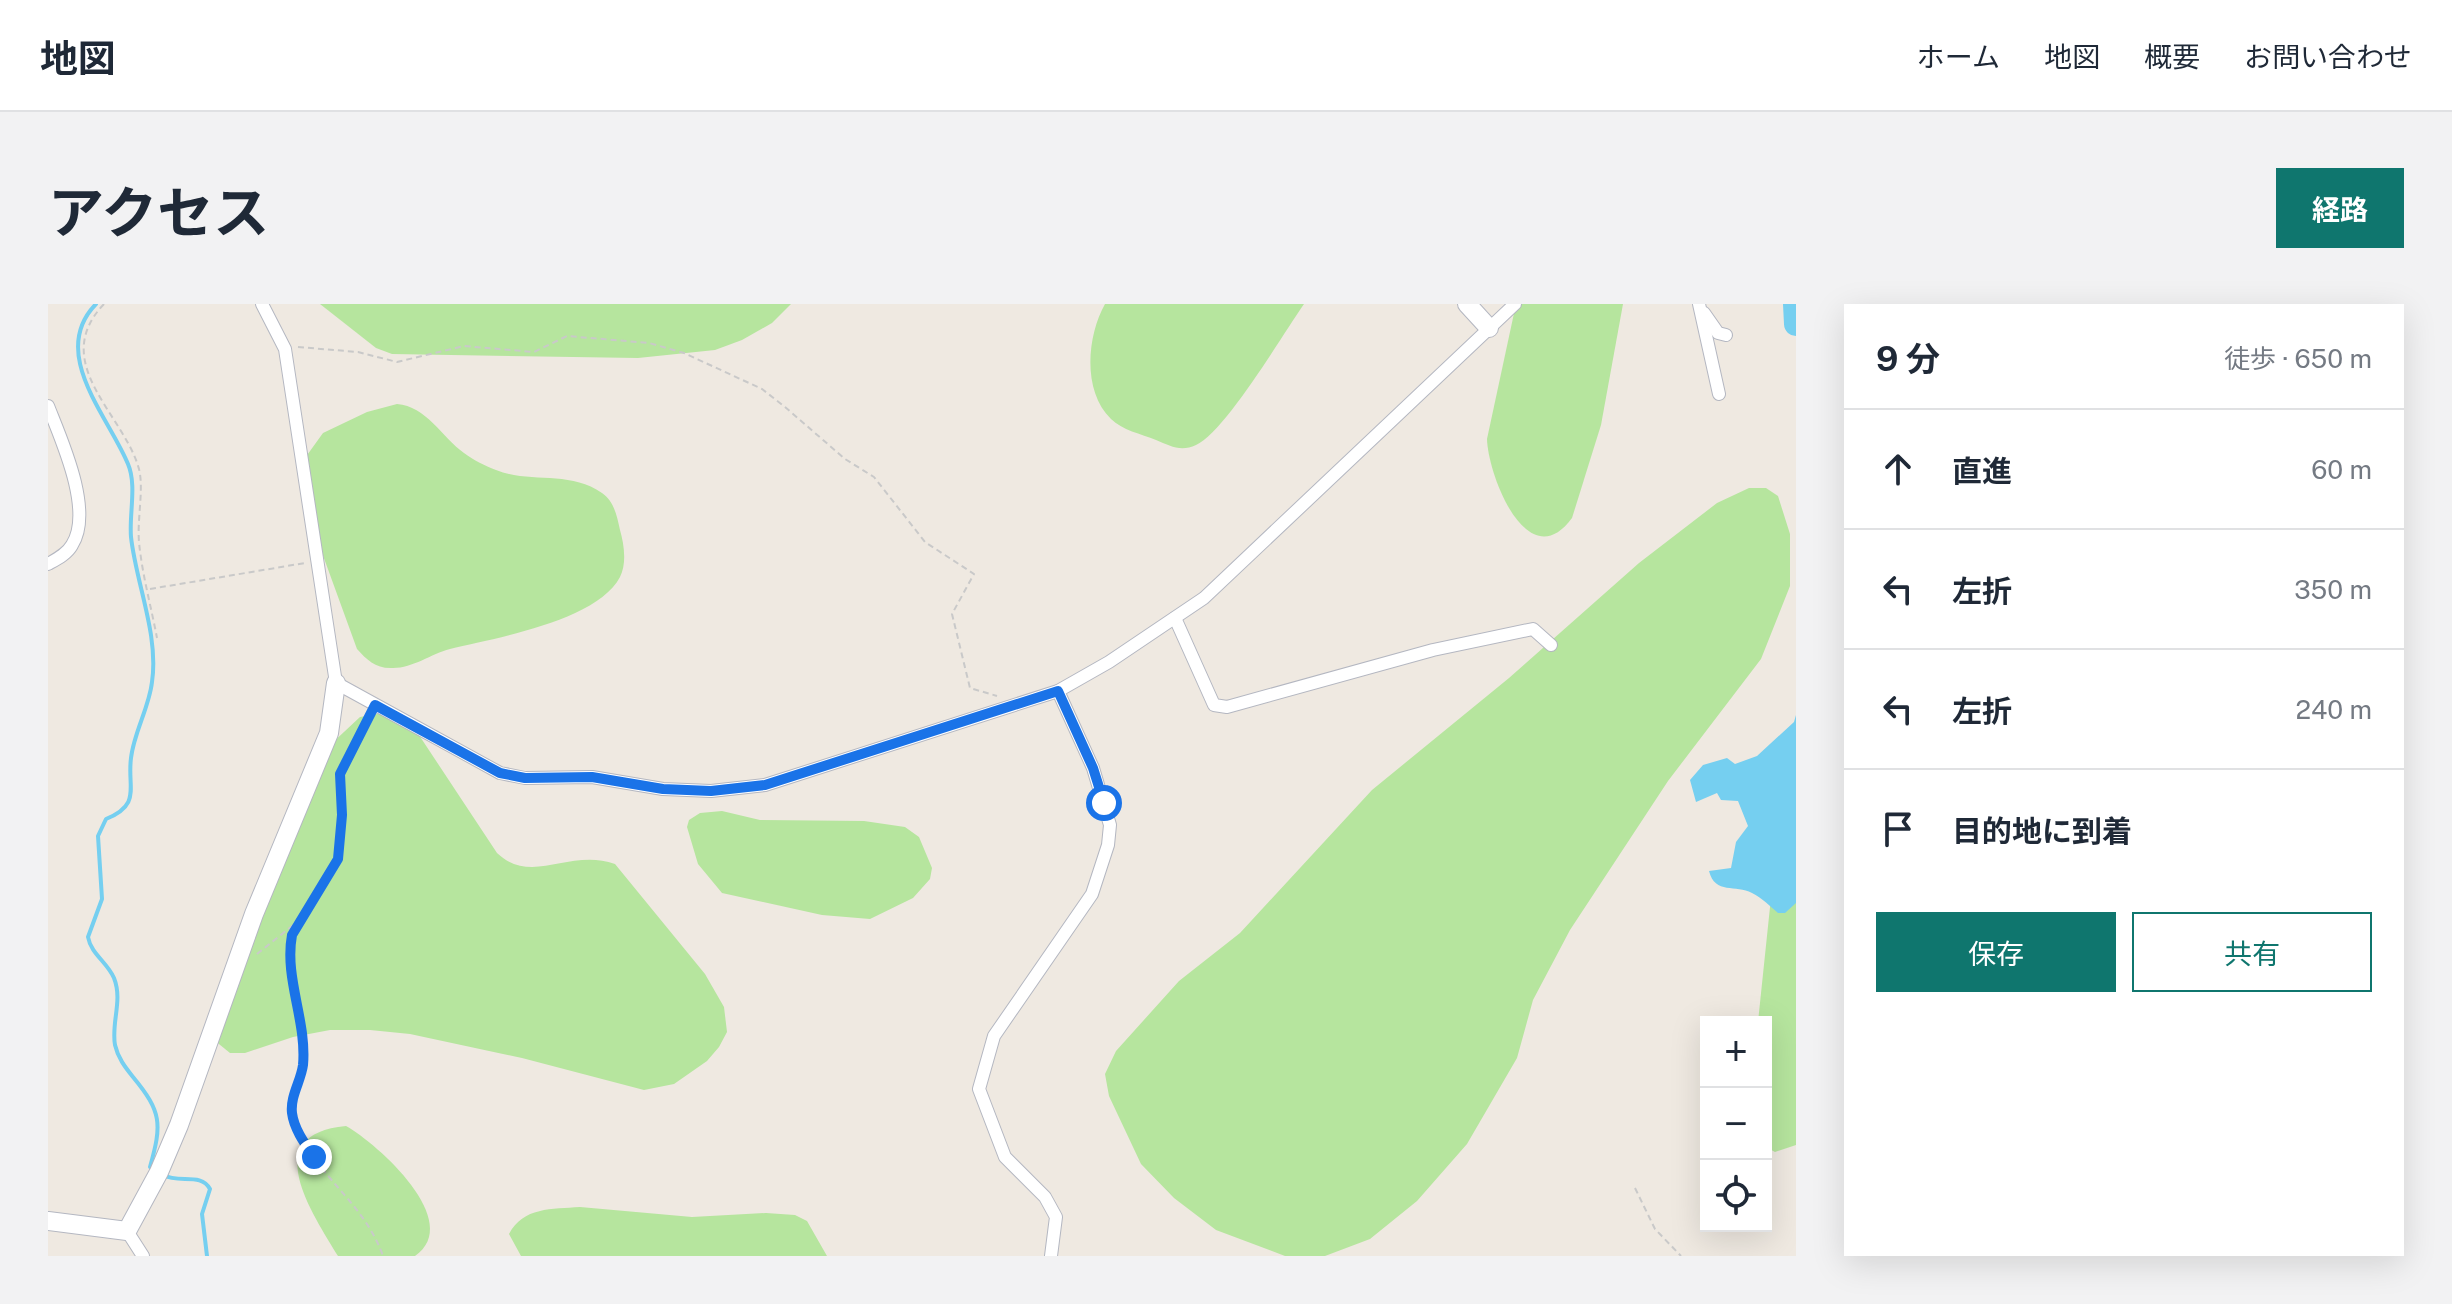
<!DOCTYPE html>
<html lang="ja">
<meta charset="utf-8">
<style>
:root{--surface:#fff;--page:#f2f2f3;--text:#1f2937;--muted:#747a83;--line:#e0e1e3;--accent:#0f766e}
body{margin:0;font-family:"Public Sans","Noto Sans JP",sans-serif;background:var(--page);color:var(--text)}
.controls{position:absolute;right:24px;bottom:24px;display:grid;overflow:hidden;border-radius:0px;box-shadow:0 8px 32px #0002}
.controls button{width:72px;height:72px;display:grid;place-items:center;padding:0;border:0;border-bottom:2px solid var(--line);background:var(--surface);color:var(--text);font:40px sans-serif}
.stop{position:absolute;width:24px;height:24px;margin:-18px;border:6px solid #1a73e8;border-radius:50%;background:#fff}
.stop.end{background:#1a73e8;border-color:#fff;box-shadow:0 2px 8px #0008}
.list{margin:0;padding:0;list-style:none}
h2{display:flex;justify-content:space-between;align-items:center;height:104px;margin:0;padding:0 32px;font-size:34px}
h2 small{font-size:26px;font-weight:400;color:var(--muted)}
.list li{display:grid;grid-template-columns:52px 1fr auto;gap:24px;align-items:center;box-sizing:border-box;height:120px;padding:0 32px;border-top:2px solid var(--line)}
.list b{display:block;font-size:30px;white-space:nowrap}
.list em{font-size:26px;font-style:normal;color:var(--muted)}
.actions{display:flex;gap:16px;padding:24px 32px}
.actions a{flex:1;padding:18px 0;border:2px solid var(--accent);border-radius:0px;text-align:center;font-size:28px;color:var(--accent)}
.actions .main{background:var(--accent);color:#fff}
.icon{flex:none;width:44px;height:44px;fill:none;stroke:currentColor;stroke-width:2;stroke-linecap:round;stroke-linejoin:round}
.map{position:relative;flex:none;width:1748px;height:952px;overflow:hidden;border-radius:0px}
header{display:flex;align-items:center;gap:48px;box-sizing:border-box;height:112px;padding:0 40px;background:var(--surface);border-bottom:2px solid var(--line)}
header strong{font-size:38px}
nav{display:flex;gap:44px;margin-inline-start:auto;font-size:28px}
.intro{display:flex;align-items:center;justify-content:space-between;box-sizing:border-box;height:192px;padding:0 48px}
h1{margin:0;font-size:56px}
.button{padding:20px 36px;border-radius:0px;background:var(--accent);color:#fff;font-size:28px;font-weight:700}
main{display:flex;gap:48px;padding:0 48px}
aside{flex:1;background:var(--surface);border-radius:0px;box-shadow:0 8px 32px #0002}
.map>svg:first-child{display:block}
</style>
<header>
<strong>地図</strong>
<nav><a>ホーム</a><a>地図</a><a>概要</a><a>お問い合わせ</a></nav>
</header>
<div class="intro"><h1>アクセス</h1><a class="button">経路</a></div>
<main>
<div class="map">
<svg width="1748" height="952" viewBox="0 0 1748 952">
<rect width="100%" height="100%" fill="#efe9e1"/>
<!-- green -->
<g fill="#b6e59e">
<path d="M272,0H743L724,19L694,36L667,46L590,54L344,50L328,44Z"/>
<path d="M1057,0H1256C1235,30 1177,128 1148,141C1133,148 1122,142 1108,136C1093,130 1074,126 1063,115C1034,87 1039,32 1057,0Z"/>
<path d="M1468,0H1575L1553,121L1524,214C1480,274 1440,172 1439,135Z"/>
<path d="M349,100C378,102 394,133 416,149C425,156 438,162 448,166C483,180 521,166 554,189C566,197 569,212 572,226C576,240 579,259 572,273C549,317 447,334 402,345C383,350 365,364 345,364C328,365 319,356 309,345L257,202V154L275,129L319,108Z"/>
<path d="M1701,184H1718L1730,192L1742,230V282L1713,355L1620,477L1522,626L1485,696L1469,754L1419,840L1369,897L1322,935L1277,952H1237L1168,926L1126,894L1093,860L1061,792L1057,770L1068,747L1131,677L1192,629L1324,486L1461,374L1591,259L1669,199Z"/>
<path d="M346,407L365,422L449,549C484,582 521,544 567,560L657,670L676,703L679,728L671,743L659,757L626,780L596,786L474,754L362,730L322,726H282L245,733L197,749H182L166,736L281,442L312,413Z"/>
<path d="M674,507L712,516L816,517L857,523L871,533L884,564L882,575L865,594L822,615L774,611L674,589L650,560L639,523L641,516L652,509Z"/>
<path d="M1748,535V841L1727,848L1718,843V718H1710L1724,584Z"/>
<path d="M298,822C330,840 417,918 367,952H290C265,910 209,830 298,822Z"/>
<path d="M532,903L644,913L718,909L747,911L759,917L779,952H473L461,930C475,903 504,905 532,903Z"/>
</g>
<!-- water -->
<path fill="#75cff0" d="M1748,411V599L1737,609H1730C1722,602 1714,594 1704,589C1688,580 1667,591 1661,567L1683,564L1688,538L1700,522L1690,497L1673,496L1669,489L1648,498L1642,476L1655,461L1679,454L1687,460L1709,452L1746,418Z"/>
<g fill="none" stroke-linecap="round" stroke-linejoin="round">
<!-- stream -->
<g stroke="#75cff0" stroke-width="4">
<path d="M48,0C0,49 61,113 80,160C89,181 81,210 83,233C88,279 111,331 104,378C101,404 86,428 83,454C79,484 94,500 58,515L50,532L54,595L40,633C43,650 59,658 66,674C75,697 63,718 67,741C70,754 77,763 85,773C114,808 114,820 102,863L108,867"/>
<path d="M115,871C131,880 153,868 162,885L154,910L159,952"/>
</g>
<!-- river -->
<path stroke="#75cff0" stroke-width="24" d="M1747,0L1748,20"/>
<!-- street casing -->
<g stroke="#b4b7c1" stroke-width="14">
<g id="street">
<path d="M214,0L237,45L288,379L452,469L477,474L544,473L615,485L663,487L717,481L1010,387L1061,358L1156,294L1467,0"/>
<path d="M1651,0L1671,90"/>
<path d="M1656,9L1670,29L1678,31"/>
<path d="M0,102C13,135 46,207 24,241C19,250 9,255 0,260"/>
<path d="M1127,314L1166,401L1179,403L1385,346L1485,325L1503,341"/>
<path d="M79,927L95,952"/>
<path d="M1003,952L1008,913L997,893L957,853L931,785L946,732L1044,590L1060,541L1062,521L1045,464L1010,387"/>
</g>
</g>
<!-- secondary casing -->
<g stroke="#b4b7c1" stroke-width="20">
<g id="secondary">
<path d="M1419,0L1441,24"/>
<path d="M0,917L79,927L111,868L131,821L206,610L281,429L288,379"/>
</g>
</g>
<!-- path -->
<g stroke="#c9c9c9" stroke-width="2" stroke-dasharray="6 4" stroke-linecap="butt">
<path d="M56,0C0,59 76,110 91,165C96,185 89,215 91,238C94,270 103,302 109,334"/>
<path d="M250,43L310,48L349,58L416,42L486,48L519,32L601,39L636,49L714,85L737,103L797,155L826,173L877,238L926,270L904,310L922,384L949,392"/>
<path d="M102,285L257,259"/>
<path d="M321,414L290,480L294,511L290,555L244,631C236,674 258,716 254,760C252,792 235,803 255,837C279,879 318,904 335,952"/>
<path d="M209,650L254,614"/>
<path d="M1587,884L1607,925L1633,952"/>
</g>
<!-- street -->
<use href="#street" stroke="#fff" stroke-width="12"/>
<!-- secondary -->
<use href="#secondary" stroke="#fff" stroke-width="18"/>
</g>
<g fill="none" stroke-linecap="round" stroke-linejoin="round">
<!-- route -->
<path stroke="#1a73e8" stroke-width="10" d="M266,853C257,840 246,825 244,809C242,792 253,777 255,761C259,717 236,674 244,631L290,555L294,511L292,470L327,401L452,469L477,474L544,473L615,485L663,487L717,481L1010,387L1045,464L1056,499"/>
</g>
</svg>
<div class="controls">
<button>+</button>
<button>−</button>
<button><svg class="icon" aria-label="locate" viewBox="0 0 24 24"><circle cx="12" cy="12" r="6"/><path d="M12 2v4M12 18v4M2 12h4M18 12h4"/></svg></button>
</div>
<div class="stop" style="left:1056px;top:499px"></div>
<div class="stop end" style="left:266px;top:853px"></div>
</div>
<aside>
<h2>9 分<small>徒歩 · 650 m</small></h2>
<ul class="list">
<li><svg class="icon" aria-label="ahead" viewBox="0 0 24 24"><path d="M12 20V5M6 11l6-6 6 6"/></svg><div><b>直進</b></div><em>60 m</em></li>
<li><svg class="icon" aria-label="left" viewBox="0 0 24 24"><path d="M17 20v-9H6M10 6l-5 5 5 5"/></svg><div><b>左折</b></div><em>350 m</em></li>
<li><svg class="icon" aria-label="left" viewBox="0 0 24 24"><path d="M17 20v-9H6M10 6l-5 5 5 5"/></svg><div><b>左折</b></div><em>240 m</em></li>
<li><svg class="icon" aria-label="arrive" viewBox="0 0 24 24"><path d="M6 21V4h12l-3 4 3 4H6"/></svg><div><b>目的地に到着</b></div></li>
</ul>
<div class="actions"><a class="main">保存</a><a>共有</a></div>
</aside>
</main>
